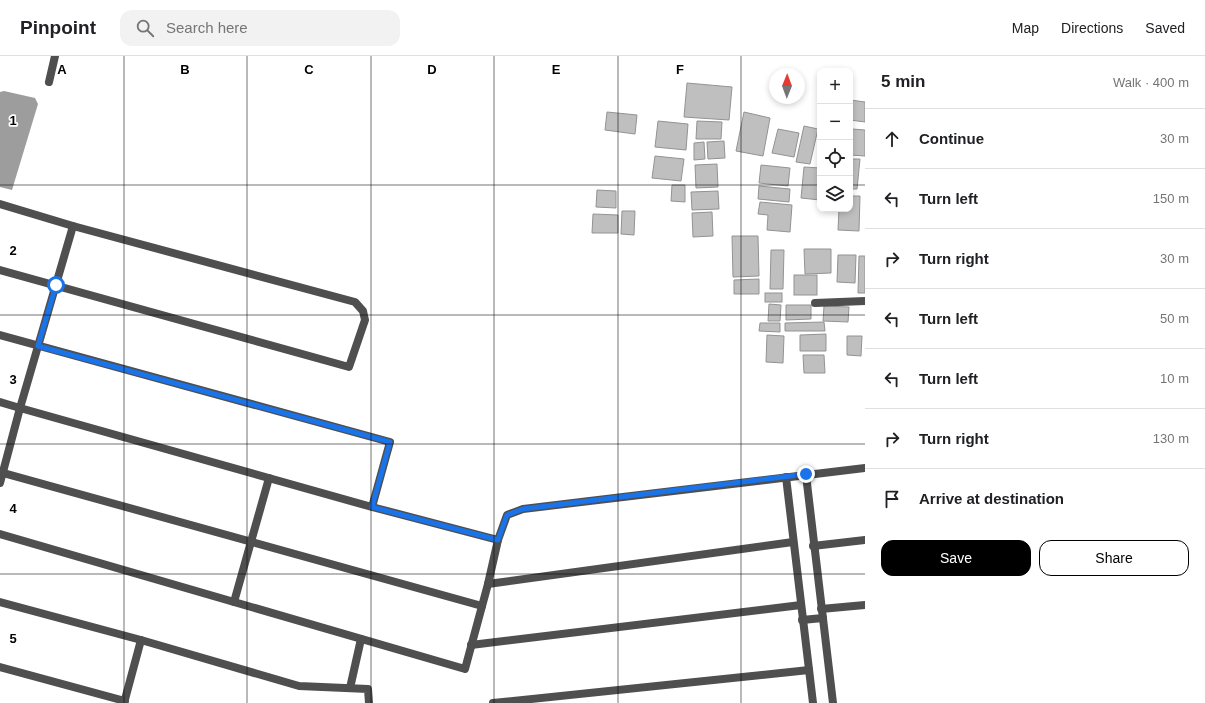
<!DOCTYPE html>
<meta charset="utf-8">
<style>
:root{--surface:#fff;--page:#f2f2f2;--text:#202124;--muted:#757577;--line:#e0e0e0;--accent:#000}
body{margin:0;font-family:Arial,sans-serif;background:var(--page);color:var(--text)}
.controls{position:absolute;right:12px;top:12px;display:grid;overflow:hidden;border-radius:8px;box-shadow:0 2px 6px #0003}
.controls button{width:36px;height:36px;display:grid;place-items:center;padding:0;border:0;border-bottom:1px solid var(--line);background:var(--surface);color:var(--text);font:20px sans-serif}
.compass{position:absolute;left:769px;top:12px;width:36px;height:36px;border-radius:50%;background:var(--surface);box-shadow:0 2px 6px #0003;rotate:1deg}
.stop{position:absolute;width:12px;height:12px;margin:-9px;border:3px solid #1a73e8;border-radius:50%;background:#fff}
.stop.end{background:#1a73e8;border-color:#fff;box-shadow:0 1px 4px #0008}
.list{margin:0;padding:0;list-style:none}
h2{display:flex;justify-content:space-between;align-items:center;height:52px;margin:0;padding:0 16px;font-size:17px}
h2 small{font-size:13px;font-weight:400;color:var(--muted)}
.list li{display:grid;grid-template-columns:26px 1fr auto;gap:12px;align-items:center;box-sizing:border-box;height:60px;padding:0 16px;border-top:1px solid var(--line)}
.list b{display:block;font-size:15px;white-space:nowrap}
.list em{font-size:13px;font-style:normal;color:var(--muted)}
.actions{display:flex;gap:8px;padding:12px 16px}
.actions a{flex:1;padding:9px 0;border:1px solid var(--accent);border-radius:12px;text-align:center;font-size:14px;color:var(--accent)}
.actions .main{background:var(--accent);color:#fff}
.icon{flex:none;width:22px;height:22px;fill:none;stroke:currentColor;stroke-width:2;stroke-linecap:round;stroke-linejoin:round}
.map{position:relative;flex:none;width:865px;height:647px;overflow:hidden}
header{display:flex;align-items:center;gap:24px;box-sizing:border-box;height:56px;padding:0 20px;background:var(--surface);border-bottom:1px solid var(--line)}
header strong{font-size:19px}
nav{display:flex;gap:22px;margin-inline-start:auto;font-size:14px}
.search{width:280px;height:36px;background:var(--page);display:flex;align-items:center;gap:10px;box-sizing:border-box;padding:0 14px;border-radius:12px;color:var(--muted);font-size:15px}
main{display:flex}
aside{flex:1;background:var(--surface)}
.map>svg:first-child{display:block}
</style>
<header>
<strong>Pinpoint</strong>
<div class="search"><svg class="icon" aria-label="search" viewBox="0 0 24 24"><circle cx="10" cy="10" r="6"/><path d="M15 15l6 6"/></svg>Search here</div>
<nav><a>Map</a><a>Directions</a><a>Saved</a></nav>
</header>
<main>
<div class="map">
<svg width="865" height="647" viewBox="0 0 865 647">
<rect width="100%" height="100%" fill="#fff"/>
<!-- water -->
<path fill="#9d9d9d" d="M4,35L35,42L38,48L12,134L0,131V36Z"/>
<!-- building -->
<g fill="#bfbfbf" stroke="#939393">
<path d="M687,27L732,31L729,64L684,61Z"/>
<path d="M850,44L865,46V66L850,64Z"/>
<path d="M607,56L637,59L635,78L605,74Z"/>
<path d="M744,56L770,62L763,100L736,95Z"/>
<path d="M658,65L688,68L686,94L655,91Z"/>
<path d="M697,65L722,66L721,83H696Z"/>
<path d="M804,70L818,73L810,108L796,106Z"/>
<path d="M778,73L799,77L794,101L772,97Z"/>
<path d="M852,73L865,74V100L850,99Z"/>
<path d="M724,85L725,102L708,103L707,86Z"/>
<path d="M704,86L705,103L694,104V87Z"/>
<path d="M655,100L684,103L681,125L652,122Z"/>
<path d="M850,103H860L857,133H850Z"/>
<path d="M717,108L718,131L696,132L695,109Z"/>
<path d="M761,109L790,112L788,130L759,127Z"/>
<path d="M804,111L820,112V144L801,142Z"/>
<path d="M672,129H685V146L671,145Z"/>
<path d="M759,130L790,133L789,146L758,143Z"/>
<path d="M597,134L616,135V152L596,151Z"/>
<path d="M718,135L719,153L692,154L691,136Z"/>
<path d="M850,140H860L859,175L838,174L839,153H850Z"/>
<path d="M760,146L792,149L790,176L767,174L768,159L758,158Z"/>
<path d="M622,155H635L634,179L621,178Z"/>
<path d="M712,156L713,180L693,181L692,157Z"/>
<path d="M593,158L618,159V177H592Z"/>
<path d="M732,180H758L759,220L733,221Z"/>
<path d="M804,193H831V217L805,218Z"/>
<path d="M771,194H784L783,233H770Z"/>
<path d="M838,199H856L855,227L837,226Z"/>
<path d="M859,200H865V237H858Z"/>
<rect x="794" y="219" width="23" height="20"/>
<path d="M759,223V238H734V224Z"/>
<rect x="765" y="237" width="17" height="9"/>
<path d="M769,248L781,249L780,265H768Z"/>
<path d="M786,249H811V263L786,264Z"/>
<path d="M824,250L849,251L848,266L823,265Z"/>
<path d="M824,266L825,275H785V267Z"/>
<path d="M760,267H780V276L759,275Z"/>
<path d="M826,278V295H800V279Z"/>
<path d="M767,279L784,280L783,307L766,306Z"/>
<path d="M847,280H862L861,300L847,299Z"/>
<path d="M803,299H824L825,317H804Z"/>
</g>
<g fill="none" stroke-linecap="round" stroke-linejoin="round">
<!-- minor -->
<g stroke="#4f4f4f" stroke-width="8">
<path d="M49,26L55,0"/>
<path d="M0,148L73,170L355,246L363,255L365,264L349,311L0,214"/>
<path d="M73,170L20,352L372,451L498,484L507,459L523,453L865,412"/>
<path d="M815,247L865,245"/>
<path d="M0,279L390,386L372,451"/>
<path d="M0,346L20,352L0,427"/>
<path d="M0,416L482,550"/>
<path d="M806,419L833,647"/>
<path d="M786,421L813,647"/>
<path d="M0,478L465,613L488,528L498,484"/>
<path d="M813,490L865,484"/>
<path d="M488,528L793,486"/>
<path d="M0,546L141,584L124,647"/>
<path d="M234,546L269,422"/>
<path d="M821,553L865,549"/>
<path d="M802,564L823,562"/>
<path d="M141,584L299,630L368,633L369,647"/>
<path d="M471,589L801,549"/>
<path d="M0,611L125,645"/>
<path d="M350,632L361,583"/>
<path d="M493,647L809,614"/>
</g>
</g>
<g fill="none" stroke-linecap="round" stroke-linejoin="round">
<!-- route -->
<path stroke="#1a73e8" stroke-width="5" d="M56,229L38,290L390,386L372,451L498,484L507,459L523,453L806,418"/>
</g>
<!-- grid -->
<path fill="none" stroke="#000" stroke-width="1" stroke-opacity="0.55" d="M124,0V647M247,0V647M371,0V647M494,0V647M618,0V647M741,0V647M0,129H820M850,129H865M0,259H865M0,388H865M0,518H865"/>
<g font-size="13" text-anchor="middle" font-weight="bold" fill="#000" stroke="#fff" stroke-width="3.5" stroke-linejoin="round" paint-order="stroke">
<text x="62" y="18">A</text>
<text x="185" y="18">B</text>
<text x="309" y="18">C</text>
<text x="432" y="18">D</text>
<text x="556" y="18">E</text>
<text x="680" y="18">F</text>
<text x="13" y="69">1</text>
<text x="13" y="199">2</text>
<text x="13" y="328">3</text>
<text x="13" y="457">4</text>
<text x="13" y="587">5</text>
</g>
</svg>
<div class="controls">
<button>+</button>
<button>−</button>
<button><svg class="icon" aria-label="locate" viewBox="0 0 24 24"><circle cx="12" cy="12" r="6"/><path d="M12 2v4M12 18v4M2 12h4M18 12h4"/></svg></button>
<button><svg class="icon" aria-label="layers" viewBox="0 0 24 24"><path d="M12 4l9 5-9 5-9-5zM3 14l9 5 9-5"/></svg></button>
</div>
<svg class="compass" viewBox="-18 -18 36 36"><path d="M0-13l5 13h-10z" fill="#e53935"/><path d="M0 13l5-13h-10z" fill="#757577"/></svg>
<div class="stop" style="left:56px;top:229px"></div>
<div class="stop end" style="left:806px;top:418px"></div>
</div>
<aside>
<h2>5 min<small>Walk · 400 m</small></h2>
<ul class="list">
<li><svg class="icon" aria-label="ahead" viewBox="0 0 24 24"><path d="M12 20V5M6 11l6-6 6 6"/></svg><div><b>Continue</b></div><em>30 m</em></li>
<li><svg class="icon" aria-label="left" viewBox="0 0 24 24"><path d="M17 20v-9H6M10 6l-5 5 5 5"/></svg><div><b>Turn left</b></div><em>150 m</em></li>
<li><svg class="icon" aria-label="right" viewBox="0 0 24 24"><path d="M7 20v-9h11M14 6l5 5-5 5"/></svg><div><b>Turn right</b></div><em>30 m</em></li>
<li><svg class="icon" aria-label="left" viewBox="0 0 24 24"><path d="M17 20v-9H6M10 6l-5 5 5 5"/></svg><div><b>Turn left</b></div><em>50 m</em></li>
<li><svg class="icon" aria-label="left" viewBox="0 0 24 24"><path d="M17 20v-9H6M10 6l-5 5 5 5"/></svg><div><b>Turn left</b></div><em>10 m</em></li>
<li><svg class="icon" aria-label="right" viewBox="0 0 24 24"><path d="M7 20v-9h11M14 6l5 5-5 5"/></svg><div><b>Turn right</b></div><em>130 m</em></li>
<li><svg class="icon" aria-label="arrive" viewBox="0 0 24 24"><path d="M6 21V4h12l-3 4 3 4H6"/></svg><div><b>Arrive at destination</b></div></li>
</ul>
<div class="actions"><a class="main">Save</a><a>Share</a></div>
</aside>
</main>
